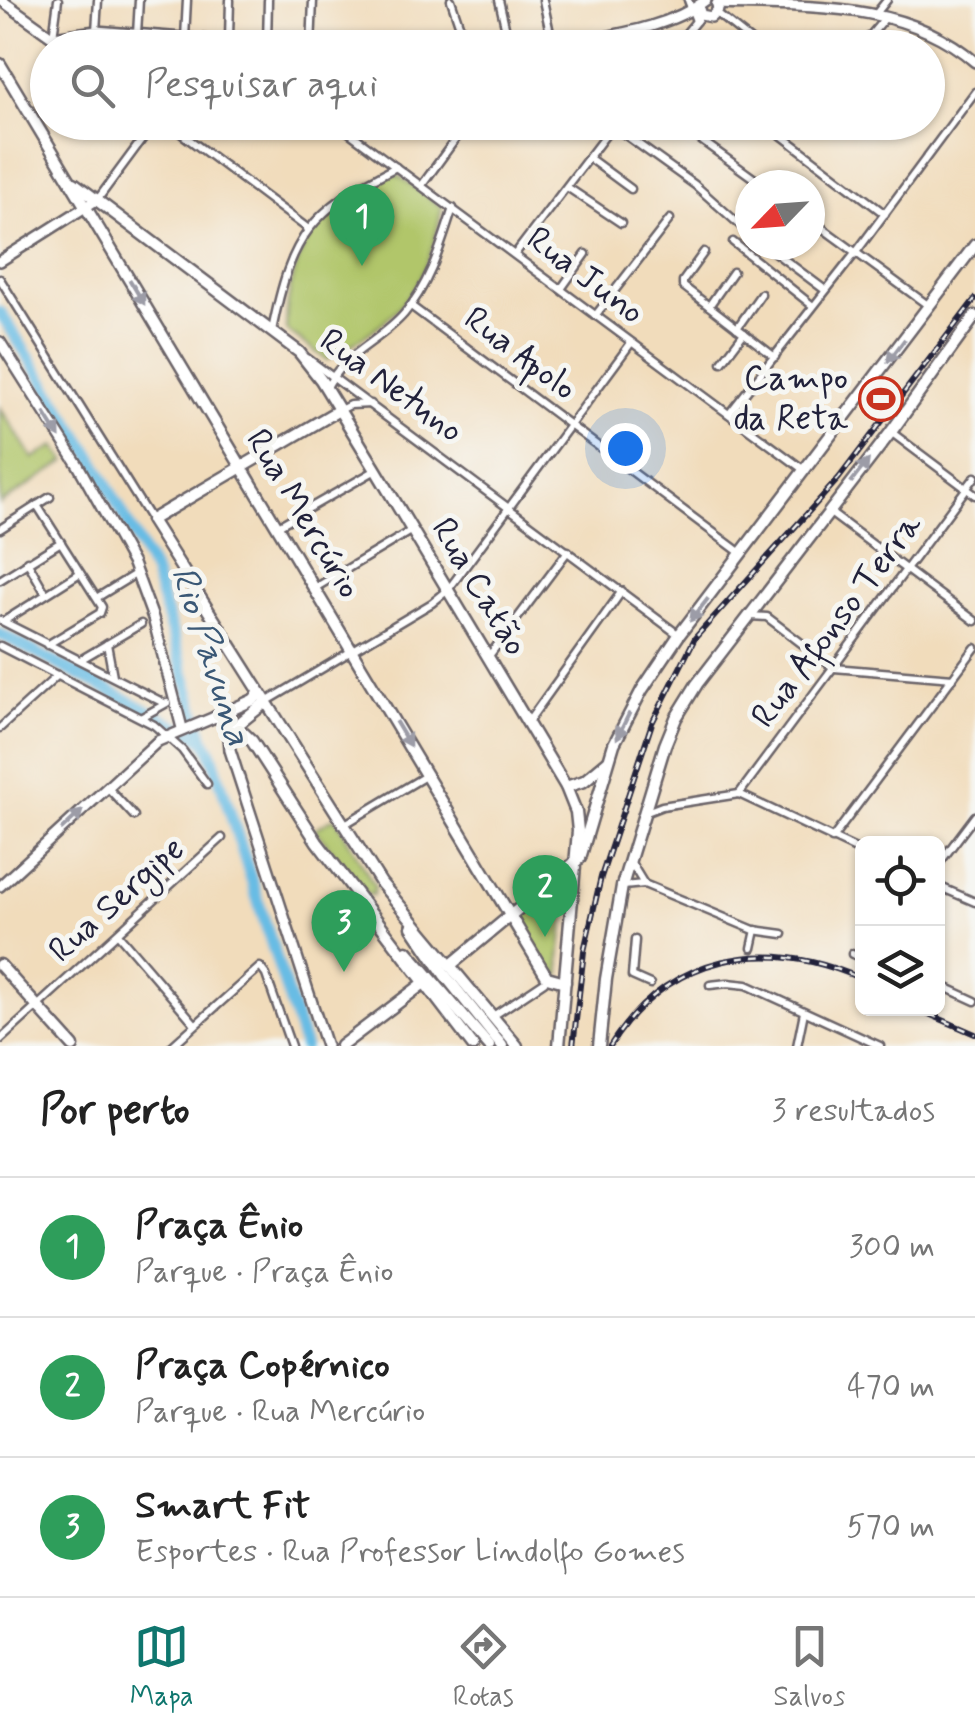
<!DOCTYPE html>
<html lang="pt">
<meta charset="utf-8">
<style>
:root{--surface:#fff;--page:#f2f2f2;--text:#222;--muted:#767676;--line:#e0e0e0;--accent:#0f766e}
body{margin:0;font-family:Mynerve,sans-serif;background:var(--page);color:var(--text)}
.controls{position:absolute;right:30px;bottom:30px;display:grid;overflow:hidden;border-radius:15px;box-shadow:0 2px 8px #0004}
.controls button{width:90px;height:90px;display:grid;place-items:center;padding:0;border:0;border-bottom:2px solid var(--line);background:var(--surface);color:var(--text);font:50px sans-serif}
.compass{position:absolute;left:735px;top:170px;width:90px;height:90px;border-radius:50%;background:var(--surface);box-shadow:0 2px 8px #0004;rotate:245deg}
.you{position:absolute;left:625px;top:448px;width:35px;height:35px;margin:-25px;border:8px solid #fff;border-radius:50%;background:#1a73e8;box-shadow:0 0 0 15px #1a73e833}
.badge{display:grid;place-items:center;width:65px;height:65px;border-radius:50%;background:var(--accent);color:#fff;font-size:32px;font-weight:700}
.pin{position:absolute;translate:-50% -82px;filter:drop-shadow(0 2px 5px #0008)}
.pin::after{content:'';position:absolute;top:52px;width:35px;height:30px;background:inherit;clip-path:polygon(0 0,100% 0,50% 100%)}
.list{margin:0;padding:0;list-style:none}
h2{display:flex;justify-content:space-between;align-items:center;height:130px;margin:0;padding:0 40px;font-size:42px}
h2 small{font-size:32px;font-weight:400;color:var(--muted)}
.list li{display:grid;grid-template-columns:65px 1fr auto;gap:30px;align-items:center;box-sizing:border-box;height:140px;padding:0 40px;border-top:2px solid var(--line)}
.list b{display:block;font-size:38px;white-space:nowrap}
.list p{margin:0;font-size:32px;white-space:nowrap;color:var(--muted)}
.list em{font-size:32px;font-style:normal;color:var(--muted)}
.icon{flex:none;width:55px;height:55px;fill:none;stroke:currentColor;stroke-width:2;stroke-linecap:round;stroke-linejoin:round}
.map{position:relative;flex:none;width:975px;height:1046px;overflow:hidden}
.search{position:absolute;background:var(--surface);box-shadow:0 2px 8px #0004;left:30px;right:30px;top:30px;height:110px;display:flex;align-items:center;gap:25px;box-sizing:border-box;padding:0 35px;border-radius:55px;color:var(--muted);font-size:38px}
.sheet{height:550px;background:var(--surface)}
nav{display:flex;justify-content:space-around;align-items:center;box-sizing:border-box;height:140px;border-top:2px solid var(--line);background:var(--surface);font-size:28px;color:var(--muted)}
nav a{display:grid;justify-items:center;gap:5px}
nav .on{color:var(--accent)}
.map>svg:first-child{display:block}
</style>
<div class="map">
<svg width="975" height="1046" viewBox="0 0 975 1046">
<rect width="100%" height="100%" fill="#f6f6f2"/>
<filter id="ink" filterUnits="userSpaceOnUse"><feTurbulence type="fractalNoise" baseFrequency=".01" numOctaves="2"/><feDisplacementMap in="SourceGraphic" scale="20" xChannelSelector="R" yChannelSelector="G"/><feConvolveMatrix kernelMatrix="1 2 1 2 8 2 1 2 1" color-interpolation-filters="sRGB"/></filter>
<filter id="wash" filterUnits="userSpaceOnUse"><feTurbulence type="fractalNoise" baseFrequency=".0048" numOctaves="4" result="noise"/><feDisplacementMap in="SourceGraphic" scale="40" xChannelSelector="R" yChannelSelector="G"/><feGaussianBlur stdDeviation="2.25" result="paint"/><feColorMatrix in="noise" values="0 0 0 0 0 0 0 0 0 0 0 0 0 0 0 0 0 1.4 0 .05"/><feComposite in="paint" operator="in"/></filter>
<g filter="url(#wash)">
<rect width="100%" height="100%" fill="#f1dcbb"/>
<!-- green -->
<g fill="#b1c66a" stroke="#6a7452" stroke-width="2.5">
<path d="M387,175H398L442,207C427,292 398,318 327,360L286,330C286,296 297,245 322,220C340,201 364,188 387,175Z"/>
<path d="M0,408L33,458L55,446L66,461L0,504Z"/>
<path d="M335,817L375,887L373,895L367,894L315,829Z"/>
<path d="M564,885L568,887L560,958L561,974L556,976L549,973L514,917Z"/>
</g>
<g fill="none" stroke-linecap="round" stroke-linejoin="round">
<!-- river -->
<g stroke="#68bce4" stroke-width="12">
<path d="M0,312L94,460L154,573L204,740L210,749L304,1046"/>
<path d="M0,634L204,740"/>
</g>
</g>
</g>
<g filter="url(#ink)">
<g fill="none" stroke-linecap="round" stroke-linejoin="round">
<!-- street casing -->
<g stroke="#6a6368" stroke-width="11">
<g id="street">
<path d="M58,0L53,37L64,48"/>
<path d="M230,0L229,38L234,48"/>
<path d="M451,0L467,48"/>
<path d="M499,0L510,48"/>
<path d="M543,0L553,47"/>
<path d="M688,0L696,21"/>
<path d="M716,13L760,48"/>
<path d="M875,15L887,0"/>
<path d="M96,31L98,0"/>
<path d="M137,34L139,0"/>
<path d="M185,38L187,0"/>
<path d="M267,44L268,0"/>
<path d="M311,48L313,0"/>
<path d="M674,48L701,15"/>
<path d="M860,48L885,18"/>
<path d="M166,122L307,228"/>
<path d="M335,122L804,470"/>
<path d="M676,122L763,185"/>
<path d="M764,122L885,214"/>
<path d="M613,126L695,185L750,234"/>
<path d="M589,158L631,189"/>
<path d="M422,185L468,122"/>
<path d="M567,187L621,223"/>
<path d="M98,199L155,122"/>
<path d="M810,219L929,306"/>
<path d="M733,242L813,306"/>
<path d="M765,245L825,290"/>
<path d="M704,252L683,281V286L775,357"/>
<path d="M515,254L614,124"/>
<path d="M0,279L151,520"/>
<path d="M561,289L586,254"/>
<path d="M411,306L742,554"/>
<path d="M709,306L733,272"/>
<path d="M595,316L670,219"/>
<path d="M737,328L761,294"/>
<path d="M272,331C291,235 310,211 396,167"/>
<path d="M307,358L679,635"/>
<path d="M722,362L744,333"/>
<path d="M326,390C340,355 380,342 404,314C430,284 441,245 453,208"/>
<path d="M340,410L350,405L371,404"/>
<path d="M729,414L857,251L975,92"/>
<path d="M891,432L975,495"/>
<path d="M37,505L102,607L100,613L47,645"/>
<path d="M829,512L975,621"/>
<path d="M278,526L376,470"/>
<path d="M0,529L50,497"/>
<path d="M27,561L46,594"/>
<path d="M0,580L61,542"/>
<path d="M315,588L412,530"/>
<path d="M98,597L137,573"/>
<path d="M750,616L767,617L834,668L953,678"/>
<path d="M0,620L164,703"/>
<path d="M4,621L80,573"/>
<path d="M107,644L113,676"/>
<path d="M0,646L154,725L182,750L207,784"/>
<path d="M489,656L568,551"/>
<path d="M80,660L141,624"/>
<path d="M266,702L432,603L448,590L631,343"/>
<path d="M142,717L167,703"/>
<path d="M528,722L622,591"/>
<path d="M0,728L58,675"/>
<path d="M108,788L134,816"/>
<path d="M739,794L975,477"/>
<path d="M644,813L662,806L739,794L862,852"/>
<path d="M345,824L427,775"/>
<path d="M832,839L975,648"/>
<path d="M938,865L975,816"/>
<path d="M644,884L754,930L783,934"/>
<path d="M623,886L644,884L630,861"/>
<path d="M938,886L975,902"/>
<path d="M118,934L195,1024"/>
<path d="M635,940L632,976L650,984"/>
<path d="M752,948L756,930"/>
<path d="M852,954L862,958"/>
<path d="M938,984L975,1001"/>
<path d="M710,985L728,983L747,985L880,1046"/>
<path d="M493,1016L544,982"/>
<path d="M0,1040L222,838"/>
<path d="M172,1046L260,967L266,975L291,1046"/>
<path d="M797,1046L804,1012"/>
</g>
</g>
<!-- secondary casing -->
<g stroke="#6a6368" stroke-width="14">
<g id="secondary">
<path d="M1,0L53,37L96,31L309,48"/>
<path d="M717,4C803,7 905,0 975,62"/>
<path d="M699,9L701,15L711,17L718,10L717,4"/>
<path d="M550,48C602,36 665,31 706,0"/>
<path d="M0,261L98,199"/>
<path d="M0,342L78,465L133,564L153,618L182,728"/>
<path d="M0,886L158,741L215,717L236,726L229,737L230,750L326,1046"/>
</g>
</g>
<!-- primary casing -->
<g stroke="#6a6368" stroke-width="15">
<g id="primary">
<path d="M0,64L547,977L565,982"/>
<path d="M74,183L299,352L321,380L376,470L566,787L576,812L578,831L559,1046"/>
<path d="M339,410L151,520L381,883L517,1046"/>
<path d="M266,702L236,726L252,741L317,842L473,1046"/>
<path d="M215,717L253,700L260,693"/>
<path d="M566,787L584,781L608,761"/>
<path d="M412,927L444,974L502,1046"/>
<path d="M407,951L489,1046"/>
<path d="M452,964L580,858L614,744L642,690L679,635L975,245"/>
<path d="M0,965L73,1046"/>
<path d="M341,1046L424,983"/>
<path d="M599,1046L606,979L622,886L665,745L676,718L697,684L891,432L975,316"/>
</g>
</g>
<!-- street -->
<use href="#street" stroke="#fff" stroke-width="6"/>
<!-- secondary -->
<use href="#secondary" stroke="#fff" stroke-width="9"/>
<!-- primary -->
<use href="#primary" stroke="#fff" stroke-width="10"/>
<!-- rail casing -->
<g stroke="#22223b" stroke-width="6">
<g id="rail">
<path d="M915,1008L975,1034"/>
<path d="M573,1046L584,951L601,877L652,723L695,638L839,478L975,299"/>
<path d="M610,1046C669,953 766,936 862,979"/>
</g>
</g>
<!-- rail -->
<use href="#rail" stroke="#f6f6f2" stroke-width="2.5" stroke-dasharray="8" stroke-linecap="butt"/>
</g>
<!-- one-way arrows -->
<defs><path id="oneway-solid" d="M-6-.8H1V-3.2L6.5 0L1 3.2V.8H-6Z" transform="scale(2.5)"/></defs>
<g fill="#9c9ca7">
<use href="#oneway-solid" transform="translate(137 292) rotate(59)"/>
<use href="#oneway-solid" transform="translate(896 351) rotate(127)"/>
<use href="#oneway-solid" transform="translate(52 425) rotate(58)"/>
<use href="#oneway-solid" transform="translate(860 471) rotate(-52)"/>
<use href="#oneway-solid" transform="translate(699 610) rotate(128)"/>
<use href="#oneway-solid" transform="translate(623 726) rotate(116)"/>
<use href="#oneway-solid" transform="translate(403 734) rotate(59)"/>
<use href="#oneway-solid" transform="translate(72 820) rotate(-43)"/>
</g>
</g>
<!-- icons -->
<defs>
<g id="stadium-ring" transform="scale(2.25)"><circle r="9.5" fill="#f6f6f2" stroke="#c8321e" stroke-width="1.5"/><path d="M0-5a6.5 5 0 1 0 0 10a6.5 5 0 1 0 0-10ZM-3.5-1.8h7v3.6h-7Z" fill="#c8321e"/></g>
</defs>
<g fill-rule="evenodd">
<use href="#stadium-ring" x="881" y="399"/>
</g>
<g text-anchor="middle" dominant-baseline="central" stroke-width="10" stroke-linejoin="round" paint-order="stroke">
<!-- street labels -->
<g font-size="35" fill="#22223b" stroke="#f6f6f2">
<text transform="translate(585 276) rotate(37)">Rua Juno</text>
<text transform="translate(520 354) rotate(37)">Rua Apolo</text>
<text transform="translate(391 386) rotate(36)">Rua Netuno</text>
<text transform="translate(303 514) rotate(59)">Rua Mercúrio</text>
<text transform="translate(479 587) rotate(59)">Rua Catão</text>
<text transform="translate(837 621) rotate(-53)">Rua Afonso Terra</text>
<text transform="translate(117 900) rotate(-42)">Rua Sergipe</text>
</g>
<!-- poi labels -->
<g font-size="35" fill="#22223b" stroke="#f6f6f2" text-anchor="end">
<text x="848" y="379">Campo<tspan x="848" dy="40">da Reta</tspan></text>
</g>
<!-- water labels -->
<g font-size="38" font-style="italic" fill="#3a5876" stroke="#f6f6f2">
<text transform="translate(210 656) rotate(72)">Rio Pavuna</text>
</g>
</g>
</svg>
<div class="controls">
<button><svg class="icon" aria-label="locate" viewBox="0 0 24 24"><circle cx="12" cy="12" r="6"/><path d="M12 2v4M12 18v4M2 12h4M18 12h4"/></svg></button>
<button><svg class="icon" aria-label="layers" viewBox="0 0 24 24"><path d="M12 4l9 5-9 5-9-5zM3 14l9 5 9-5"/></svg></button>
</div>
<svg class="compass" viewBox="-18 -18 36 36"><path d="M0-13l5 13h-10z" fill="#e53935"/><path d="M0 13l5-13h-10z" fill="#767676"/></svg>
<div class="you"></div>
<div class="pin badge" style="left:362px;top:266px;background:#2e9e5b">1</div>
<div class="pin badge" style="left:545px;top:937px;background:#2e9e5b">2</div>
<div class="pin badge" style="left:344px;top:972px;background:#2e9e5b">3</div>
<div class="search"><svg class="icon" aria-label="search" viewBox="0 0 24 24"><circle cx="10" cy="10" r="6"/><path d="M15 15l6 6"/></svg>Pesquisar aqui</div>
</div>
<section class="sheet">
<h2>Por perto<small>3 resultados</small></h2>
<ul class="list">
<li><span class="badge" style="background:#2e9e5b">1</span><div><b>Praça Ênio</b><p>Parque · Praça Ênio</p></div><em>300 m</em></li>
<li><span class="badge" style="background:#2e9e5b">2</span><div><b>Praça Copérnico</b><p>Parque · Rua Mercúrio</p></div><em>470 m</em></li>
<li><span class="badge" style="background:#2e9e5b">3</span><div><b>Smart Fit</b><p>Esportes · Rua Professor Lindolfo Gomes</p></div><em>570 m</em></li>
</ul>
</section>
<nav>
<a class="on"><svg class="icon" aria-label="map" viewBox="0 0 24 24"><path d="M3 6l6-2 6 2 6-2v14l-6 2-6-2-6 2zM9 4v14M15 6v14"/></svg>Mapa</a>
<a><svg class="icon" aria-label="directions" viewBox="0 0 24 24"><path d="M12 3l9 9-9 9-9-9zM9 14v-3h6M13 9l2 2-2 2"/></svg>Rotas</a>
<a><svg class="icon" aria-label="saved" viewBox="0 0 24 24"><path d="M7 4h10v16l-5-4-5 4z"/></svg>Salvos</a>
</nav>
